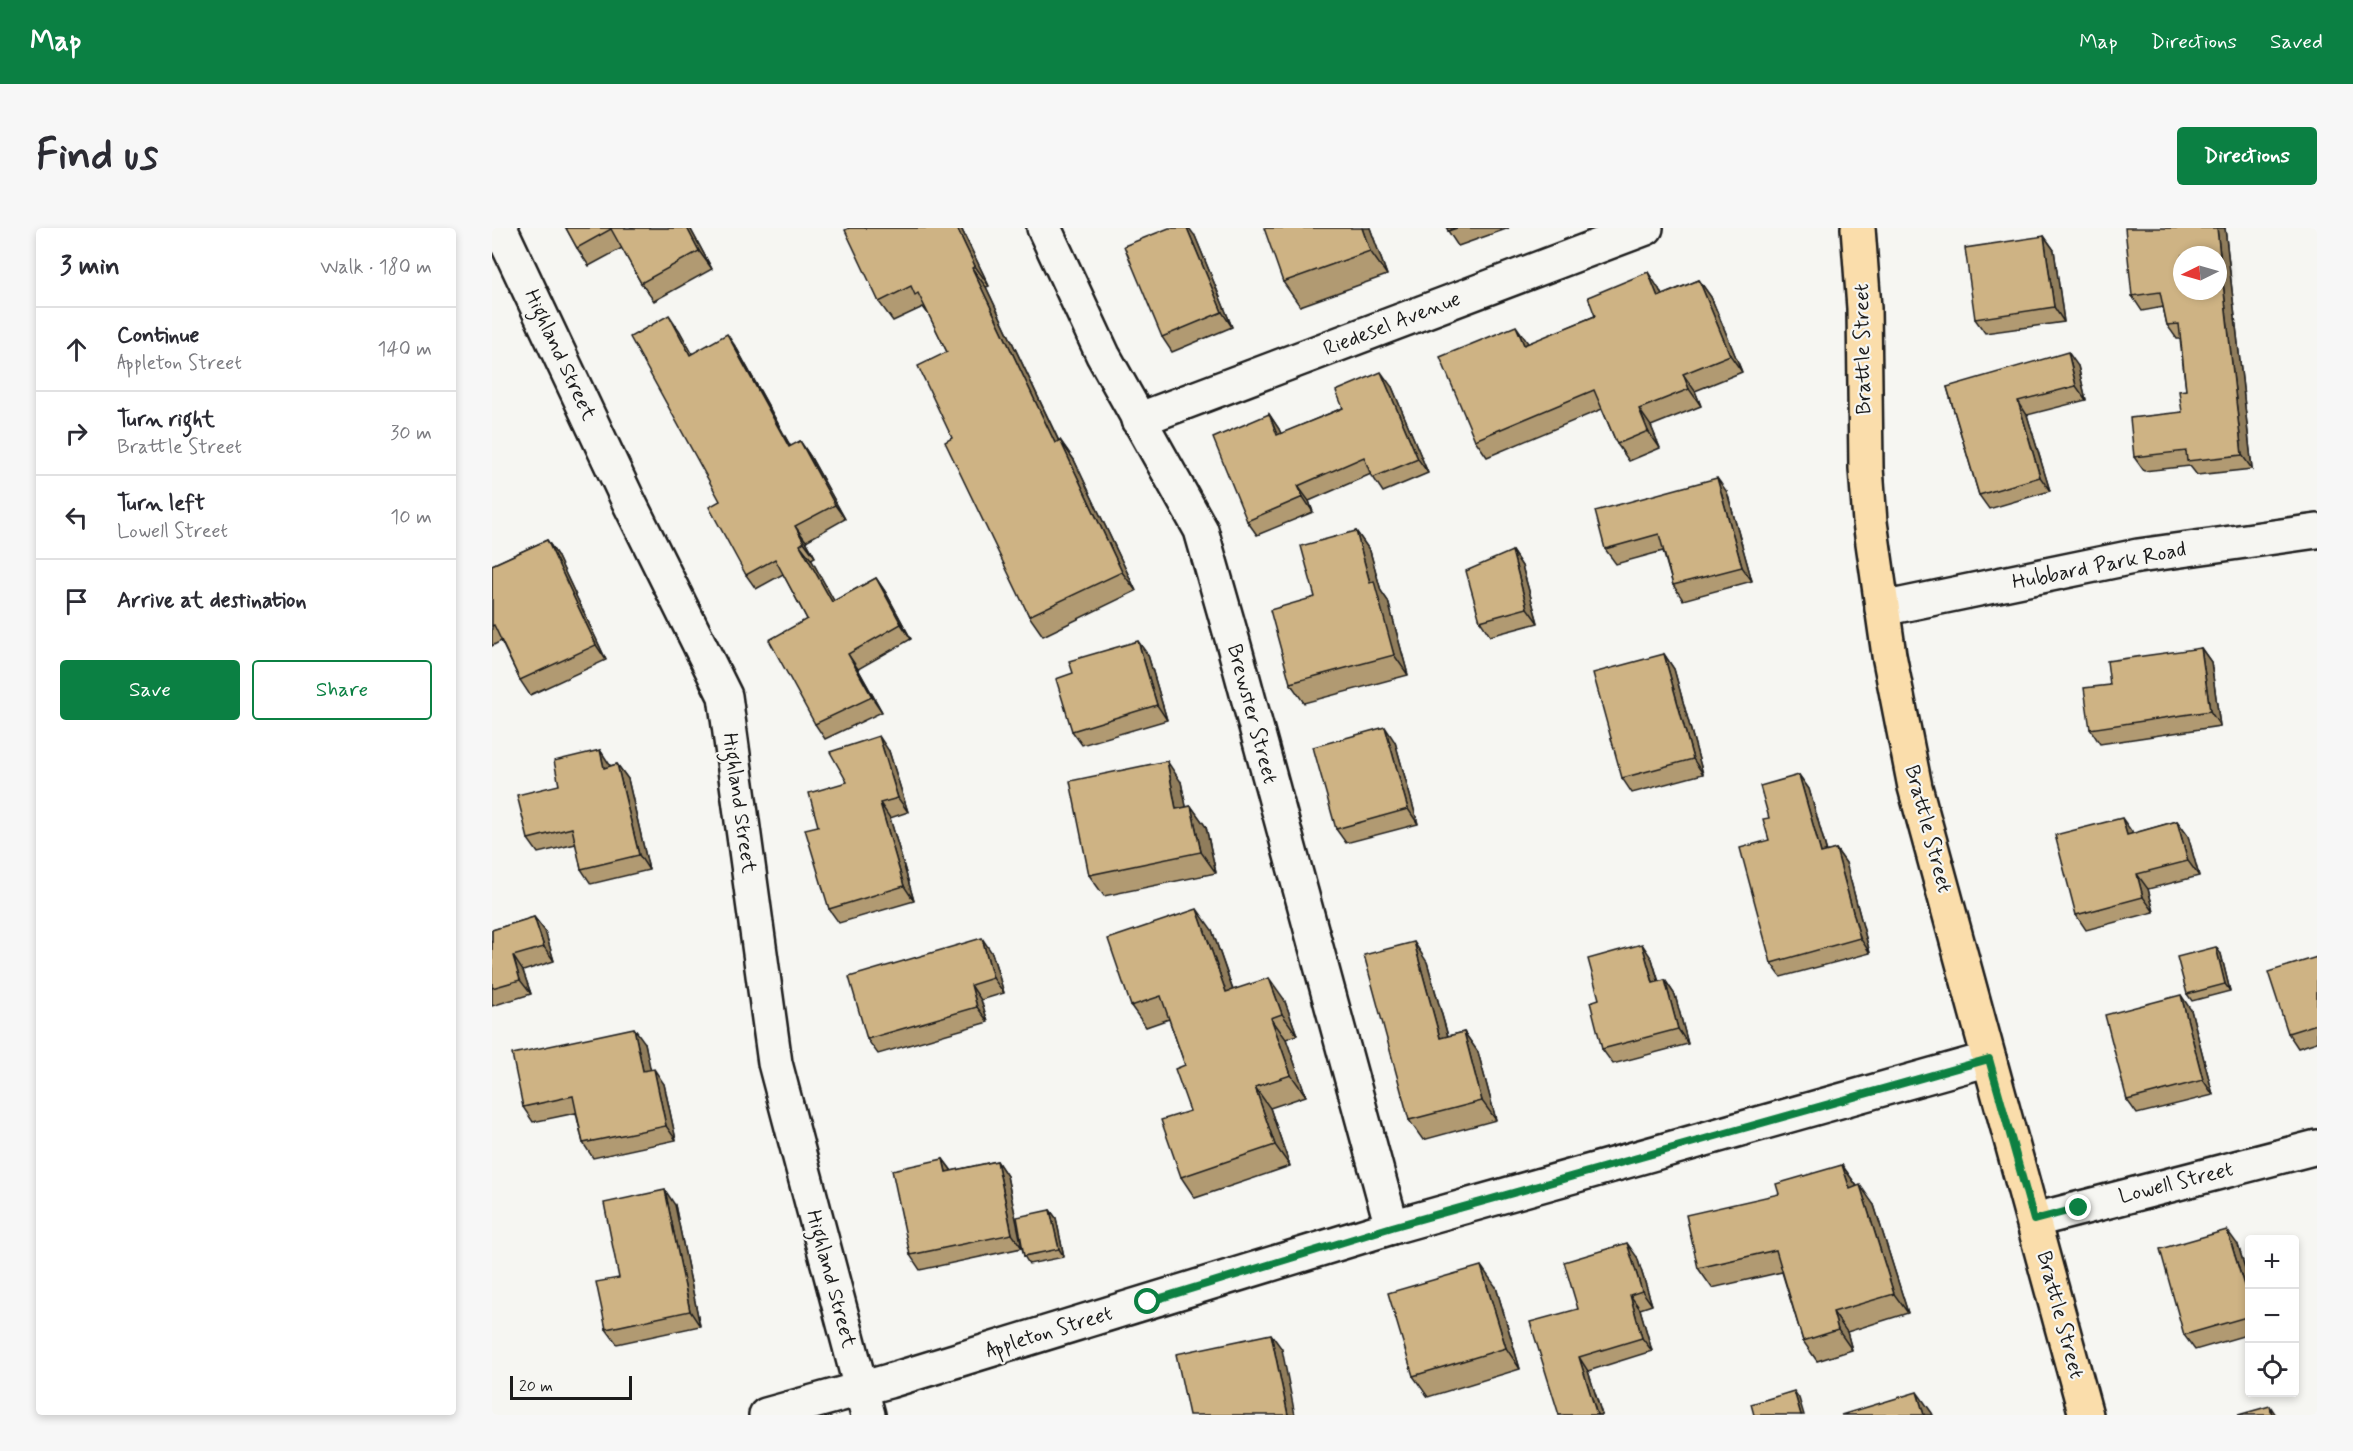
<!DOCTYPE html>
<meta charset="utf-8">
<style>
:root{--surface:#fff;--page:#f7f7f7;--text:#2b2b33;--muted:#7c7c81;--line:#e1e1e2;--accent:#0b8043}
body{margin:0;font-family:Mynerve,sans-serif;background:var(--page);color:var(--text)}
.controls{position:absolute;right:18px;bottom:18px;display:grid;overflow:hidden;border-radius:6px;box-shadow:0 3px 9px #0003}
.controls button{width:54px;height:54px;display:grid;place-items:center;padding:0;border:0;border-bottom:2px solid var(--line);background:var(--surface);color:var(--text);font:30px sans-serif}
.compass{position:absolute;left:1681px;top:18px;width:54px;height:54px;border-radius:50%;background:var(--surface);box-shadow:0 3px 9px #0003;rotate:265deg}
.scale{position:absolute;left:18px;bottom:15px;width:122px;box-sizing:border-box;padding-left:6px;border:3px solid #1c1c1c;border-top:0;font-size:16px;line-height:21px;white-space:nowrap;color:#1c1c1c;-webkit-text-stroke:4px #f6f6f2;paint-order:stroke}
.stop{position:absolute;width:18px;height:18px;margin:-14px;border:4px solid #0b8043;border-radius:50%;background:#fff}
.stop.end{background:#0b8043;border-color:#fff;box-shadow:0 2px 6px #0008}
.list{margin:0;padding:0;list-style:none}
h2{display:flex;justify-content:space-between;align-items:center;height:78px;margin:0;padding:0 24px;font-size:26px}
h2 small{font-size:20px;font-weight:400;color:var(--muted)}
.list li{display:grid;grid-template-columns:39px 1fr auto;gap:18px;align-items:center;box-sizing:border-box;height:84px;padding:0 24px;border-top:2px solid var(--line)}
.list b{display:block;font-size:22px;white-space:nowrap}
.list p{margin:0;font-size:20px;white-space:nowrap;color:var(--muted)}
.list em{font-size:20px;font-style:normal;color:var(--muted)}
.actions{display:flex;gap:12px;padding:18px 24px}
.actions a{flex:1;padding:14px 0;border:2px solid var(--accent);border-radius:6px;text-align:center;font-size:21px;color:var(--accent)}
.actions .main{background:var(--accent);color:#fff}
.icon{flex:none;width:33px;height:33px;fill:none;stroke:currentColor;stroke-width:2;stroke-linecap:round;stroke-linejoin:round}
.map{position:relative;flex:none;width:1825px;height:1187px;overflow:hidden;border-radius:6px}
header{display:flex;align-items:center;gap:36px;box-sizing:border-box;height:84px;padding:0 30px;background:var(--accent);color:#fff}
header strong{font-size:28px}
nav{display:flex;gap:33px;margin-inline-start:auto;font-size:21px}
.intro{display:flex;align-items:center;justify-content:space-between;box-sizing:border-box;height:144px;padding:0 36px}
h1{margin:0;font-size:42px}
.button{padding:15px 27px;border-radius:6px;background:var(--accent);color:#fff;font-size:21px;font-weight:700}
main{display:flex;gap:36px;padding:0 36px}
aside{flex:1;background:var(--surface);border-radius:6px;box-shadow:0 3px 9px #0003}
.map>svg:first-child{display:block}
</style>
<header>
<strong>Map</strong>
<nav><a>Map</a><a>Directions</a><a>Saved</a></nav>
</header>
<div class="intro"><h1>Find us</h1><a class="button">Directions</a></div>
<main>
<aside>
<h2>3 min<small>Walk · 180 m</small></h2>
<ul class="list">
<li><svg class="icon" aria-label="ahead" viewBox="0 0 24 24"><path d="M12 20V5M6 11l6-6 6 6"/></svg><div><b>Continue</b><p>Appleton Street</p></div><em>140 m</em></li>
<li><svg class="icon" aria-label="right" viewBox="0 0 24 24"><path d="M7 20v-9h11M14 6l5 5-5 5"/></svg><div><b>Turn right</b><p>Brattle Street</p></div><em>30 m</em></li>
<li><svg class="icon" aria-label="left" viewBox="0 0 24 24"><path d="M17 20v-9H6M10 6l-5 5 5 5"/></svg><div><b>Turn left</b><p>Lowell Street</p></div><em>10 m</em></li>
<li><svg class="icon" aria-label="arrive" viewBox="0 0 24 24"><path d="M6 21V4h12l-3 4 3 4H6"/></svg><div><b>Arrive at destination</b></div></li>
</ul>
<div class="actions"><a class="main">Save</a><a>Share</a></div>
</aside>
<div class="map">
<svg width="1825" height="1187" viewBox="0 0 1825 1187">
<rect width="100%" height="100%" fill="#f6f6f2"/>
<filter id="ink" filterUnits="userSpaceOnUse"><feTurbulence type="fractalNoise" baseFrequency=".0167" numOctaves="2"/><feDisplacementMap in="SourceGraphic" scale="12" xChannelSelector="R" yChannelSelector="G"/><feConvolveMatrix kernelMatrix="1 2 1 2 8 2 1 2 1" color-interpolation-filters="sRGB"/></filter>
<g filter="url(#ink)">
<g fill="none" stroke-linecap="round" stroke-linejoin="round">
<!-- minor casing -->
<g stroke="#1c1c1c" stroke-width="38">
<g id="minor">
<path d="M8,0L136,272L233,468L283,835L376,1187"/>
<path d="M552,0L611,127L709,302L741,414L900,999"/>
<path d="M646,192L1154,0"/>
<path d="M1390,381L1646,328L1825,303"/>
<path d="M1543,992L1825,919"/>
<path d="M274,1187L397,1153L900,999L1497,831"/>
</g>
</g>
<!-- major casing -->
<g stroke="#1c1c1c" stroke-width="38">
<path id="major" d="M1366,0L1372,80L1374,240L1378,294L1397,427L1423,559L1594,1187"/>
</g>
<!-- minor -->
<use href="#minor" stroke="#f6f6f2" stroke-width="33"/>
<!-- major -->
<use href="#major" stroke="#faddab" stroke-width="33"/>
</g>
<!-- wall -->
<g fill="#b19a72" stroke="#1c1c1c" stroke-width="1.5">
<path d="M74,0H198L220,41L162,73L149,55L130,20L97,38L85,20Z"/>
<path d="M357,0H469L497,58L494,59L567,213L568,212L582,232L644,363L551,408L537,388L460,210L455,124L437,87L431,79L401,93L387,74Z"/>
<path d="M878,0L895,47L808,78L791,54Z"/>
<path d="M955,0H1017L966,18L956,3Z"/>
<path d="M1733,0L1760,241L1705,247L1698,238L1652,243L1642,229L1690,184L1694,162L1688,111H1685L1675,97L1671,79L1650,83L1640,68Z"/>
<path d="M703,8L740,99L680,124L670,109Z"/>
<path d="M1552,8L1562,22L1572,94L1493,105L1483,91Z"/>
<path d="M1207,52L1219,69L1250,144L1203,163L1209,178L1159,198L1168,220L1137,233L1125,216L1110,181L995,229L983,212L1036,116L1167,61L1170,67Z"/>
<path d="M187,102L200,126L245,121L299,219L308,213L318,228L353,291L314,313L323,329L319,331L342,373L384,350L394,365L419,411L366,441L390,484L333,511L323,496L315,391L291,346L264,361L254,347L228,273Z"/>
<path d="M1586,138L1594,172L1535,187L1558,263L1497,281L1487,267L1455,159Z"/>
<path d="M900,159L936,245L891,264L879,246L817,273L821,284L765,307L755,293L777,186L787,201L789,206Z"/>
<path d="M1235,264L1260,353L1191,372L1181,357L1171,323L1124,336L1113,321Z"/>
<path d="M864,303L878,323L889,363L896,373L916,447L812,475L798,455L823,369Z"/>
<path d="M55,312L65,327L114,432L38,467L28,452L9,413L0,418V337Z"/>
<path d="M1020,323L1030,338L1046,395L998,408L988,393Z"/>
<path d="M1709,420L1719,434L1728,498L1608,516L1598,501L1618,457Z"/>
<path d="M1172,426L1182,441L1211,546L1140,565L1130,550Z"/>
<path d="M656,427L675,492L590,517L580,503Z"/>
<path d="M903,514L926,596L854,615L844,601Z"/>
<path d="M108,522L118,538L125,536L136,551L157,642L99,656L89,641L84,616L46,625L36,611L67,557Z"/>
<path d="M397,523L416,584L398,590L422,673L347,695L337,681L326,598L355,554Z"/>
<path d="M1307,547L1317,561L1335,624L1344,621L1354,635L1378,725L1289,749L1279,735L1277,612V590Z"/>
<path d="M689,554L694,579L699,578L714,599L724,645L612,668L597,647Z"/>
<path d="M1685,593L1696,608L1707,648L1656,661L1662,684L1594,702L1584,687L1640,604V606Z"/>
<path d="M42,689L53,703L62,733L31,743L39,766L0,778V702Z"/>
<path d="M720,702L741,762L792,771L805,807L794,811L814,868L778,880L798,938L703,970L689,949L698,883L693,837L677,791L654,799L639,778Z"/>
<path d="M500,725L512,765L489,772L496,794L386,826L375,811Z"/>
<path d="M1729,726L1738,763L1700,773L1695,766Z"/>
<path d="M1825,729V814L1806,820L1796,805Z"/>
<path d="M1160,731L1167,754L1173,752L1183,767L1196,816L1121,836L1110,821L1107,771Z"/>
<path d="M935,734L956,808L972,804L986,824L1004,892L931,912L917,892Z"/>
<path d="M1699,782L1721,867L1645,886L1635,872Z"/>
<path d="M153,815L158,842L172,856L184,912L101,930L91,915L84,885L41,894L31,879Z"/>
<path d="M451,931L460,943L505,933L515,948L530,1020L558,982L564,990L572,1029L537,1036L532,1028L530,1020L428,1042L418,1027Z"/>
<path d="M1350,937L1365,958L1382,977L1416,1085L1355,1104L1360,1122L1325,1133L1311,1113L1290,1044L1220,1060L1206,1040L1287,966Z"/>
<path d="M183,977L208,1098L125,1116L114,1101L127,1050Z"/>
<path d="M1746,1017L1758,1057V1106L1703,1122L1692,1107Z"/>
<path d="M1145,1029L1160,1077L1148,1081L1160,1123L1096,1143L1110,1187H1067L1086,1081Z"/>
<path d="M1004,1059L1028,1141L936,1169L921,1148Z"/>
</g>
<!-- shaded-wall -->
<g fill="#907d5c" stroke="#1c1c1c" stroke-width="1.5">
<path d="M195,0H198L220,41L207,23Z"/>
<path d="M465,0H469L497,58L483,38Z"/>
<path d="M695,0H697L703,8L740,99L730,84Z"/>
<path d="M870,0H878L895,47L878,23Z"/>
<path d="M1725,0H1733L1760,241L1750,227Z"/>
<path d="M1552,8L1562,22L1572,94L1562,79Z"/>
<path d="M480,40L494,59L577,235L563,215Z"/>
<path d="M1156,44L1167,61L1178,86L1166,69Z"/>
<path d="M1207,52L1219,69L1250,144L1238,127Z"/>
<path d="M177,87L187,102L209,141L198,127Z"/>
<path d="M1024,98L1036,115L1044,134L1032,117Z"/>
<path d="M235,106L245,121L307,234L297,219Z"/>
<path d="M1576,124L1586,138L1594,172L1584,158Z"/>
<path d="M889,144L900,159L936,245L926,231Z"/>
<path d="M1191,146L1203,163L1209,178L1197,161Z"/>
<path d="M1526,173L1535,187L1558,263L1548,249Z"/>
<path d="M1147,181L1159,198L1168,220L1156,203Z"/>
<path d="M777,186L787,201L796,222L785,207Z"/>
<path d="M568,212L582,232L644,363L630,344Z"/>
<path d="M308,213L318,228L353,291L343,277Z"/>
<path d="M1225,250L1235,264L1260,353L1250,339Z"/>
<path d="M806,258L817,273L821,284L811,269Z"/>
<path d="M303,298L314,313L323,329L312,314Z"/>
<path d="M864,303L878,323L889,363L896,373L916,447L902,427L878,355Z"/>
<path d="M55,312L65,327L114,432L104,417Z"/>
<path d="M308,317L319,331L351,389L340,374Z"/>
<path d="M1020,323L1030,338L1046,395L1035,380Z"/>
<path d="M384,350L394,365L419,411L409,396Z"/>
<path d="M646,413L656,427L675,492L665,477Z"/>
<path d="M1709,420L1719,434L1728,498L1718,483Z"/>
<path d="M356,426L366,441L390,484L380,469Z"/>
<path d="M1172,426L1182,441L1211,546L1201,531Z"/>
<path d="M893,499L903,514L926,596L916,581Z"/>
<path d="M387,508L397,523L416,584L406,570Z"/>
<path d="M108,522L118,537L122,554L112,540Z"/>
<path d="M675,533L689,554L699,602L684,581Z"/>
<path d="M125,536L136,551L157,642L147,627Z"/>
<path d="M1307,547L1317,561L1339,639L1329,625Z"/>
<path d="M388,575L398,590L422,673L412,658Z"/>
<path d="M699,578L714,599L724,645L709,624Z"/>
<path d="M1630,590L1640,604L1645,622L1635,607Z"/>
<path d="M1685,593L1696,608L1707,648L1696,633Z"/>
<path d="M1344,621L1354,635L1378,725L1368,710Z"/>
<path d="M1645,646L1656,661L1662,684L1651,669Z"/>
<path d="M705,681L720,702L749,786L734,764Z"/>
<path d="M42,689L53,703L62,733L52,719Z"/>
<path d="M490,710L500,725L512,765L501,750Z"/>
<path d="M922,714L935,734L962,830L948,810Z"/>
<path d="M1150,716L1160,731L1171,770L1161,755Z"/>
<path d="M1724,719L1729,726L1738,763L1733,756Z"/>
<path d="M21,728L31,743L39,766L28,752Z"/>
<path d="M777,750L792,771L805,807L790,786Z"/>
<path d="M1173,752L1183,767L1196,816L1186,801Z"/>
<path d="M479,757L489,772L496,794L485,779Z"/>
<path d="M1689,767L1699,782L1721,867L1711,852Z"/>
<path d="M779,790L794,811L814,868L799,847Z"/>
<path d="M142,800L153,815L162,858L151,843Z"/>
<path d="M972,804L986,824L1004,892L990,873Z"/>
<path d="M162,841L172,856L184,912L174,898Z"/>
<path d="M763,859L778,880L798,938L783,917Z"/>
<path d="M451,931L462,946L454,944Z"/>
<path d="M505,933L515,948L530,1020L520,1006Z"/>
<path d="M1350,937L1364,957L1372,980L1358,961Z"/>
<path d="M1368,957L1382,977L1416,1085L1402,1066Z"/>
<path d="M173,962L183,977L208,1098L198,1083Z"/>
<path d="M558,982L564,990L572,1029L567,1021Z"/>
<path d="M1735,1002L1746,1017L1758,1057V1077Z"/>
<path d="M1135,1015L1145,1029L1160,1077L1150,1063Z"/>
<path d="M989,1038L1004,1059L1028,1141L1014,1120Z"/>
<path d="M1138,1067L1148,1081L1160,1123L1150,1110Z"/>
<path d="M1341,1084L1355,1104L1360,1122L1346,1102Z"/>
<path d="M779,1106L790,1121L803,1187H796Z"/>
<path d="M1087,1129L1096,1143L1110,1187H1105Z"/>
<path d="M1302,1163L1307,1170L1312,1187H1309Z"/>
<path d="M1425,1164L1440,1185L1441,1187H1432Z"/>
<path d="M1778,1178L1784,1187H1780Z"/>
</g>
<!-- building -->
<g fill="#ceb384" stroke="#1c1c1c" stroke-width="1.5" fill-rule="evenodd">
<path d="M74,0H195L207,23L149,55L119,1L85,20Z"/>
<path d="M357,0H465L483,38L480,40L563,215L568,212L630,344L537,388L453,214L460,210L426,138L455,124L426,65L423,67L419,58L387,74L353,2Z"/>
<path d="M677,0H695L730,84L670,109L632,18Z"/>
<path d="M772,0H870L878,23L791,54Z"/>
<path d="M955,0H965L956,3Z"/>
<path d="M1633,0H1725L1750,227L1695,233L1694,223L1642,229L1638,190L1690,184L1687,163L1694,162L1687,96L1675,97L1668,64L1640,68ZM1690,27H1726V63H1690Z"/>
<path d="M1552,8L1562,79L1483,91L1473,20Z"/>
<path d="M1156,44L1166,69L1207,52L1238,127L1191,146L1197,161L1147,181L1156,203L1125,216L1102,162L983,212L948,129L1024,98L1032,117L1103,88L1096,69Z"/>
<path d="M177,87L198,127L235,106L297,219L308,213L343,277L303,298L312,314L308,317L340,374L384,350L409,396L356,426L380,469L323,496L277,412L315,391L283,331L254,347L217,279L228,273L138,109Z"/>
<path d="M1576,124L1584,158L1526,173L1548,249L1487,267L1455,159Z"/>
<path d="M889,144L926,231L880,250L872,229L806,258L811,269L755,293L721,210L777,186L785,207L851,180L844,163Z"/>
<path d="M1225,250L1250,339L1181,357L1167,306L1113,321L1103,283Z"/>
<path d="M864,303L878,355L882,353L902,427L798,455L778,382L823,369L809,318Z"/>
<path d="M55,312L104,417L28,452L2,397L0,398V337Z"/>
<path d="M1020,323L1035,380L988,393L974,343Z"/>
<path d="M646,413L665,477L580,503L564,451L581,445L577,433Z"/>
<path d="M1709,420L1718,483L1598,501L1592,460L1618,457L1615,433Z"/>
<path d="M1172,426L1201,531L1130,550L1101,445Z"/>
<path d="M893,499L916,581L844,601L821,519Z"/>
<path d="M387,508L406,570L388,575L412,658L337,681L313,601L326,598L317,565L355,554L338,524Z"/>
<path d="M108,522L112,540L125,536L147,627L89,641L80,600L36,611L25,567L67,557L62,533Z"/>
<path d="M675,533L684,581L699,578L709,624L597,647L578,553Z"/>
<path d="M1307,547L1329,625L1344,621L1368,710L1279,735L1248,620L1277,612L1271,591L1277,590L1268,558Z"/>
<path d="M1630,590L1635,607L1685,593L1696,633L1645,646L1651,669L1584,687L1563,607Z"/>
<path d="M705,681L734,764L777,750L790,786L779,790L799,847L763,859L783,917L689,949L669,892L698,883L683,841L693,837L669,768L639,778L616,711Z"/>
<path d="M42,689L52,719L21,728L28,752L0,760V702Z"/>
<path d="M490,710L501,750L479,757L485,779L375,811L357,749Z"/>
<path d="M922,714L948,810L972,804L990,873L917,892L872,727Z"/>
<path d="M1150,716L1161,755L1173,752L1186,801L1110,821L1098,774L1107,771L1096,731Z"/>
<path d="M1724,719L1733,756L1695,766L1685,729Z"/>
<path d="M1825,729V796L1796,805L1776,744Z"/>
<path d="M1689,767L1711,852L1635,872L1613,787Z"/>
<path d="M142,800L151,843L162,841L174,898L91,915L81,868L31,879L20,826Z"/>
<path d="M451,931L454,944L505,933L520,1006L418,1027L400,942Z"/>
<path d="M1350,937L1358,961L1368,957L1402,1066L1341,1084L1346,1102L1311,1113L1284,1022L1206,1040L1194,987L1287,966L1284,956Z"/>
<path d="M173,962L198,1083L114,1101L104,1054L127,1050L112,975Z"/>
<path d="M558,982L567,1021L532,1028L525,989Z"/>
<path d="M1735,1002L1758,1077V1088L1692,1107L1668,1021Z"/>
<path d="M1135,1015L1150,1063L1138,1067L1150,1110L1087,1129L1105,1187H1067L1038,1094L1086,1081L1072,1034Z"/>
<path d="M989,1038L1014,1120L921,1148L896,1065Z"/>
<path d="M779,1106L796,1187H697L684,1126Z"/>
<path d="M1302,1163L1309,1187H1262L1259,1176Z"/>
<path d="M1425,1164L1432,1187H1349Z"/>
<path d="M1778,1178L1780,1187H1746Z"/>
</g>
</g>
<g fill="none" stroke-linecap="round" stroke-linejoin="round" filter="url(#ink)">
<!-- route -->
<path stroke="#0b8043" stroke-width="8" d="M656,1074L900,999L1497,831L1542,992L1587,980"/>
</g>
<g text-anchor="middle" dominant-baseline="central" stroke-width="4.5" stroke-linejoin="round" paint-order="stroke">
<!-- street labels -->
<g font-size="21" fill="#1c1c1c" stroke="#f6f6f2">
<text transform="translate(900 96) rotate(-21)">Riedesel Avenue</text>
<text transform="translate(1371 121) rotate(-91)">Brattle Street</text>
<text transform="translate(68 127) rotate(65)">Highland Street</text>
<text transform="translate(1607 338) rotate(-11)">Hubbard Park Road</text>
<text transform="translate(760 486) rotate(75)">Brewster Street</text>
<text transform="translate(247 575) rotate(82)">Highland Street</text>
<text transform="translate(1436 601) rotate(75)">Brattle Street</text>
<text transform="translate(1684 955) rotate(-14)">Lowell Street</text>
<text transform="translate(339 1051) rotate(75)">Highland Street</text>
<text transform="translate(1568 1087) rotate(75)">Brattle Street</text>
<text transform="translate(557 1104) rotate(-17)">Appleton Street</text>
</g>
</g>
</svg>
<div class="controls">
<button>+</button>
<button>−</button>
<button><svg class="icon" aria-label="locate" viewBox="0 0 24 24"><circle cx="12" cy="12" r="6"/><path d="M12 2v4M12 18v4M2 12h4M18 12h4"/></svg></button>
</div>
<svg class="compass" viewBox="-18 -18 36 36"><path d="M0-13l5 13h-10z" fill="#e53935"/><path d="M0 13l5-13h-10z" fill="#7c7c81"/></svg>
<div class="scale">20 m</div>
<div class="stop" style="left:656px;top:1074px"></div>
<div class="stop end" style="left:1587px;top:980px"></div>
</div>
</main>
